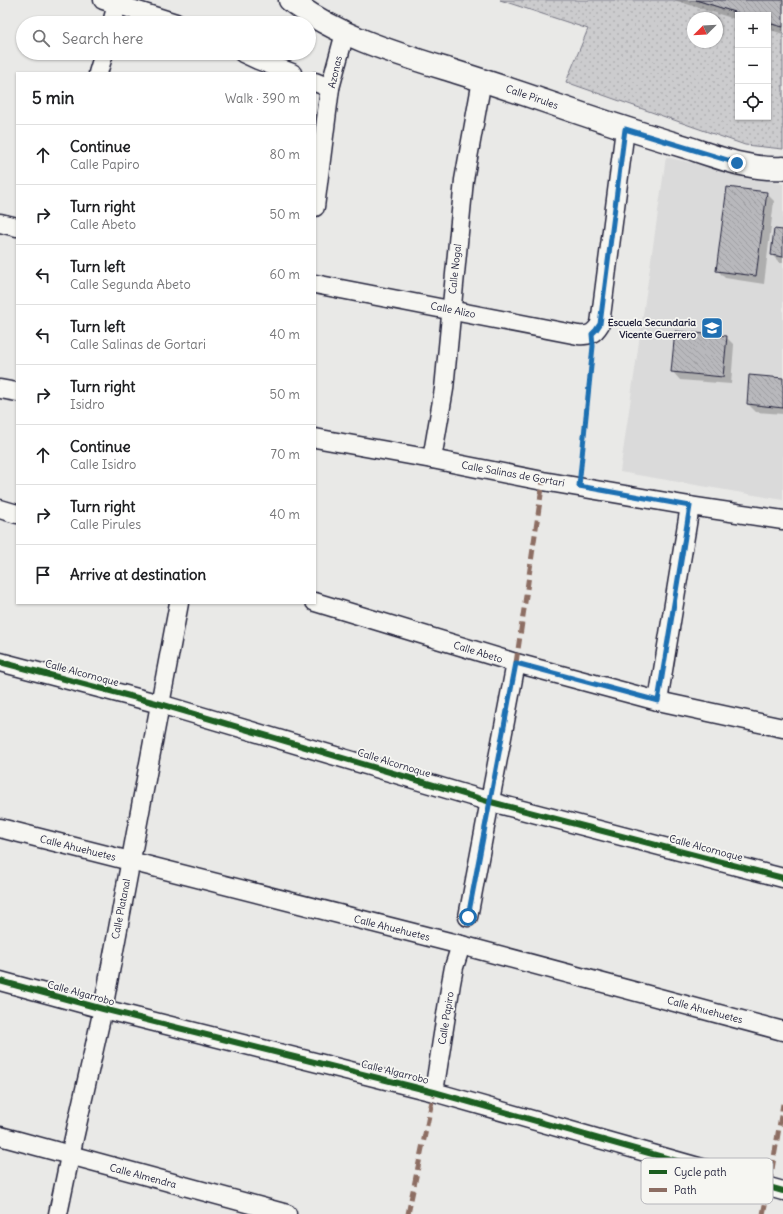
<!DOCTYPE html>
<meta charset="utf-8">
<style>
:root{--surface:#fff;--page:#f6f6f6;--text:#202124;--muted:#757577;--line:#e0e0e0}
body{margin:0;font-family:Delius,sans-serif;background:var(--page);color:var(--text)}
.controls{position:absolute;right:12px;top:12px;display:grid;overflow:hidden;border-radius:0px;box-shadow:0 1px 3px #0004}
.controls button{width:36px;height:36px;display:grid;place-items:center;padding:0;border:0;border-bottom:1px solid var(--line);background:var(--surface);color:var(--text);font:20px sans-serif}
.compass{position:absolute;left:687px;top:12px;width:36px;height:36px;border-radius:50%;background:var(--surface);box-shadow:0 1px 3px #0004;rotate:246deg}
.stop{position:absolute;width:12px;height:12px;margin:-9px;border:3px solid #1f6fb2;border-radius:50%;background:#fff}
.stop.end{background:#1f6fb2;border-color:#fff;box-shadow:0 1px 4px #0008}
.list{margin:0;padding:0;list-style:none}
h2{display:flex;justify-content:space-between;align-items:center;height:52px;margin:0;padding:0 16px;font-size:17px}
h2 small{font-size:13px;font-weight:400;color:var(--muted)}
.list li{display:grid;grid-template-columns:26px 1fr auto;gap:12px;align-items:center;box-sizing:border-box;height:60px;padding:0 16px;border-top:1px solid var(--line)}
.list b{display:block;font-size:15px;white-space:nowrap}
.list p{margin:0;font-size:13px;white-space:nowrap;color:var(--muted)}
.list em{font-size:13px;font-style:normal;color:var(--muted)}
.icon{flex:none;width:22px;height:22px;fill:none;stroke:currentColor;stroke-width:2;stroke-linecap:round;stroke-linejoin:round}
.map{position:relative;flex:none;width:783px;height:1214px;overflow:hidden}
.search{position:absolute;background:var(--surface);box-shadow:0 1px 3px #0004;left:16px;top:16px;width:300px;height:44px;display:flex;align-items:center;gap:10px;box-sizing:border-box;padding:0 14px;border-radius:22px;color:var(--muted);font-size:15px}
.panel{position:absolute;background:var(--surface);box-shadow:0 1px 3px #0004;left:16px;top:72px;width:300px;height:532px;border-radius:0px}
.map>svg:first-child{display:block}
</style>
<div class="map">
<svg width="783" height="1214" viewBox="0 0 783 1214">
<defs>
<pattern id="grass-dots" width="8" height="8" patternUnits="userSpaceOnUse"><rect width="8" height="8" fill="#ccccce"/><path d="M2 2h.1M6 6h.1" fill="none" stroke="#afafb2" stroke-width="1.8" stroke-linecap="round"/></pattern>
<pattern id="building-back-hatch" width="6" height="6" patternUnits="userSpaceOnUse"><rect width="6" height="6" fill="#b8b8bc"/><path d="M-1 5l2 2M0 0l6 6M5-1l2 2" fill="none" stroke="#9e9ea2"/></pattern>
</defs>
<rect width="100%" height="100%" fill="#e9e9e7"/>
<filter id="ink" filterUnits="userSpaceOnUse"><feTurbulence type="fractalNoise" baseFrequency=".025" numOctaves="2"/><feDisplacementMap in="SourceGraphic" scale="8" xChannelSelector="R" yChannelSelector="G"/><feConvolveMatrix kernelMatrix="1 2 1 2 8 2 1 2 1" color-interpolation-filters="sRGB"/></filter>
<g filter="url(#ink)">
<!-- built -->
<path fill="#dadada" d="M666,157L783,184V500L620,472Z"/>
<!-- grass -->
<path fill="url(#grass-dots)" stroke="#777784" fill-rule="evenodd" d="M500,0H696L744,15H738V117H768V23L783,27V149L745,145L566,82L588,29ZM693,18H717V42H693Z"/>
<!-- shadow -->
<g fill="#0003">
<path d="M674,0H783V34L768,29V15H738V20Z"/>
<path d="M766,193L774,201L764,284L725,278L717,270Z"/>
<path d="M783,231V263H780L772,255Z"/>
<path d="M726,337L734,345L731,384L680,380L672,371Z"/>
<path d="M783,379V414L756,412L748,404Z"/>
</g>
<!-- building -->
<g fill="url(#building-back-hatch)" stroke="#22223b">
<path d="M696,0H783V27L768,23V15H744Z"/>
<path d="M727,187L767,192L756,276L716,271Z"/>
<path d="M774,229L783,230V257L771,255Z"/>
<path d="M675,331L727,336L723,377L671,372Z"/>
<path d="M749,375L783,378V408L747,404Z"/>
</g>
<g fill="none" stroke-linecap="round" stroke-linejoin="round">
<!-- minor casing -->
<g stroke="#22223b" stroke-width="21">
<g id="minor">
<path d="M103,0L176,23"/>
<path d="M112,23L117,4"/>
<path d="M243,53L258,60L292,73"/>
<path d="M98,73L104,53"/>
<path d="M315,82L330,88"/>
<path d="M315,207L330,88L345,33"/>
<path d="M0,223L17,227"/>
<path d="M315,284L578,335C589,336 594,334 600,324L625,129"/>
<path d="M0,389L17,392"/>
<path d="M315,438L432,459L543,481L690,506L783,520"/>
<path d="M432,459L444,389L464,180L482,80"/>
<path d="M0,509L17,514"/>
<path d="M315,602L516,663L658,701L783,728"/>
<path d="M0,662L160,704L491,802L783,878"/>
<path d="M658,701L690,506"/>
<path d="M0,828L461,945L783,1031"/>
<path d="M468,917L516,663"/>
<path d="M0,981L103,1009L434,1092L783,1191"/>
<path d="M434,1092L451,983L454,967L461,945"/>
<path d="M0,1136L287,1214"/>
<path d="M58,1214L70,1156L103,1009L179,603"/>
</g>
</g>
<!-- tertiary casing -->
<g stroke="#22223b" stroke-width="25">
<path id="tertiary" d="M290,0C338,37 398,54 456,72C488,82 521,93 553,104C598,120 643,134 689,148C719,158 751,170 783,168"/>
</g>
<!-- path -->
<path stroke="#22223b" stroke-width="2.5" stroke-dasharray="1 3" stroke-linecap="butt" d="M581,469L592,353"/>
<!-- minor -->
<use href="#minor" stroke="#f6f6f2" stroke-width="18"/>
<!-- tertiary -->
<use href="#tertiary" stroke="#f6f6f2" stroke-width="22"/>
<!-- quiet -->
<g stroke="#8d6e63" stroke-width="5" stroke-dasharray="10 5" stroke-linecap="butt">
<path d="M516,663L543,481"/>
<path d="M408,1214L434,1092"/>
<path d="M763,1214L769,1187L783,1104"/>
</g>
<!-- cycleway casing -->
<g stroke="#f6f6f2" stroke-width="8">
<g id="cycleway">
<path d="M0,662L160,704L491,802L783,878"/>
<path d="M0,981L103,1009L434,1092L783,1191"/>
</g>
</g>
<!-- cycleway -->
<use href="#cycleway" stroke="#1b5e20" stroke-width="6"/>
</g>
</g>
<g fill="none" stroke-linecap="round" stroke-linejoin="round" filter="url(#ink)">
<!-- route -->
<path stroke="#1f6fb2" stroke-width="5" d="M468,917L516,663L658,701L690,506L579,486L593,346L592,334L596,330L600,324L625,129L737,163"/>
</g>
<!-- icons -->
<defs>
<g id="school-square" transform="scale(1.15)"><rect x="-9" y="-9" width="18" height="18" rx="4" fill="#1f6fb2" stroke="#f6f6f2"/><path d="M0-5L7-2L0 1L-7-2ZM-4 1L0 2.5L4 1V4Q0 6-4 4Z" fill="#fff"/></g>
</defs>
<g fill-rule="evenodd">
<use href="#school-square" x="712" y="328"/>
</g>
<g text-anchor="middle" dominant-baseline="central" stroke-width="3.5" stroke-linejoin="round" paint-order="stroke">
<!-- street labels -->
<g font-size="10" fill="#22223b" stroke="#f6f6f2">
<text transform="translate(335 72) rotate(-77)">Azonas</text>
<text transform="translate(532 97) rotate(19)">Calle Pirules</text>
<text transform="translate(455 269) rotate(-84)">Calle Nogal</text>
<text transform="translate(453 310) rotate(11)">Calle Alizo</text>
<text transform="translate(513 474) rotate(10)">Calle Salinas de Gortari</text>
<text transform="translate(478 652) rotate(17)">Calle Abeto</text>
<text transform="translate(82 673) rotate(15)">Calle Alcornoque</text>
<text transform="translate(394 763) rotate(17)">Calle Alcornoque</text>
<text transform="translate(78 848) rotate(14)">Calle Ahuehuetes</text>
<text transform="translate(706 848) rotate(15)">Calle Alcornoque</text>
<text transform="translate(121 909) rotate(-79)">Calle Platanal</text>
<text transform="translate(392 928) rotate(14)">Calle Ahuehuetes</text>
<text transform="translate(81 993) rotate(15)">Calle Algarrobo</text>
<text transform="translate(705 1010) rotate(15)">Calle Ahuehuetes</text>
<text transform="translate(446 1018) rotate(-81)">Calle Papiro</text>
<text transform="translate(395 1072) rotate(14)">Calle Algarrobo</text>
<text transform="translate(143 1176) rotate(15)">Calle Almendra</text>
</g>
<!-- poi labels -->
<g font-size="10" font-weight="bold" fill="#22223b" stroke="#f6f6f2" text-anchor="end">
<text x="696" y="322">Escuela Secundaria<tspan x="696" dy="12">Vicente Guerrero</tspan></text>
</g>
</g>
<!-- legend -->
<rect x="641" y="1158" width="132" height="46" rx="6" fill="#f6f6f2" stroke="#b6b6bb" stroke-width="1"/>
<rect x="649" y="1170" width="18" height="4" fill="#1b5e20"/>
<rect x="649" y="1188" width="18" height="4" fill="#8d6e63"/>
<g font-size="11" fill="#22223b">
<text x="674" y="1176">Cycle path</text>
<text x="674" y="1194">Path</text>
</g>
</svg>
<div class="controls">
<button>+</button>
<button>−</button>
<button><svg class="icon" aria-label="locate" viewBox="0 0 24 24"><circle cx="12" cy="12" r="6"/><path d="M12 2v4M12 18v4M2 12h4M18 12h4"/></svg></button>
</div>
<svg class="compass" viewBox="-18 -18 36 36"><path d="M0-13l5 13h-10z" fill="#e53935"/><path d="M0 13l5-13h-10z" fill="#757577"/></svg>
<div class="stop" style="left:468px;top:917px"></div>
<div class="stop end" style="left:737px;top:163px"></div>
<div class="search"><svg class="icon" aria-label="search" viewBox="0 0 24 24"><circle cx="10" cy="10" r="6"/><path d="M15 15l6 6"/></svg>Search here</div>
<section class="panel">
<h2>5 min<small>Walk · 390 m</small></h2>
<ul class="list">
<li><svg class="icon" aria-label="ahead" viewBox="0 0 24 24"><path d="M12 20V5M6 11l6-6 6 6"/></svg><div><b>Continue</b><p>Calle Papiro</p></div><em>80 m</em></li>
<li><svg class="icon" aria-label="right" viewBox="0 0 24 24"><path d="M7 20v-9h11M14 6l5 5-5 5"/></svg><div><b>Turn right</b><p>Calle Abeto</p></div><em>50 m</em></li>
<li><svg class="icon" aria-label="left" viewBox="0 0 24 24"><path d="M17 20v-9H6M10 6l-5 5 5 5"/></svg><div><b>Turn left</b><p>Calle Segunda Abeto</p></div><em>60 m</em></li>
<li><svg class="icon" aria-label="left" viewBox="0 0 24 24"><path d="M17 20v-9H6M10 6l-5 5 5 5"/></svg><div><b>Turn left</b><p>Calle Salinas de Gortari</p></div><em>40 m</em></li>
<li><svg class="icon" aria-label="right" viewBox="0 0 24 24"><path d="M7 20v-9h11M14 6l5 5-5 5"/></svg><div><b>Turn right</b><p>Isidro</p></div><em>50 m</em></li>
<li><svg class="icon" aria-label="ahead" viewBox="0 0 24 24"><path d="M12 20V5M6 11l6-6 6 6"/></svg><div><b>Continue</b><p>Calle Isidro</p></div><em>70 m</em></li>
<li><svg class="icon" aria-label="right" viewBox="0 0 24 24"><path d="M7 20v-9h11M14 6l5 5-5 5"/></svg><div><b>Turn right</b><p>Calle Pirules</p></div><em>40 m</em></li>
<li><svg class="icon" aria-label="arrive" viewBox="0 0 24 24"><path d="M6 21V4h12l-3 4 3 4H6"/></svg><div><b>Arrive at destination</b></div></li>
</ul>
</section>
</div>
